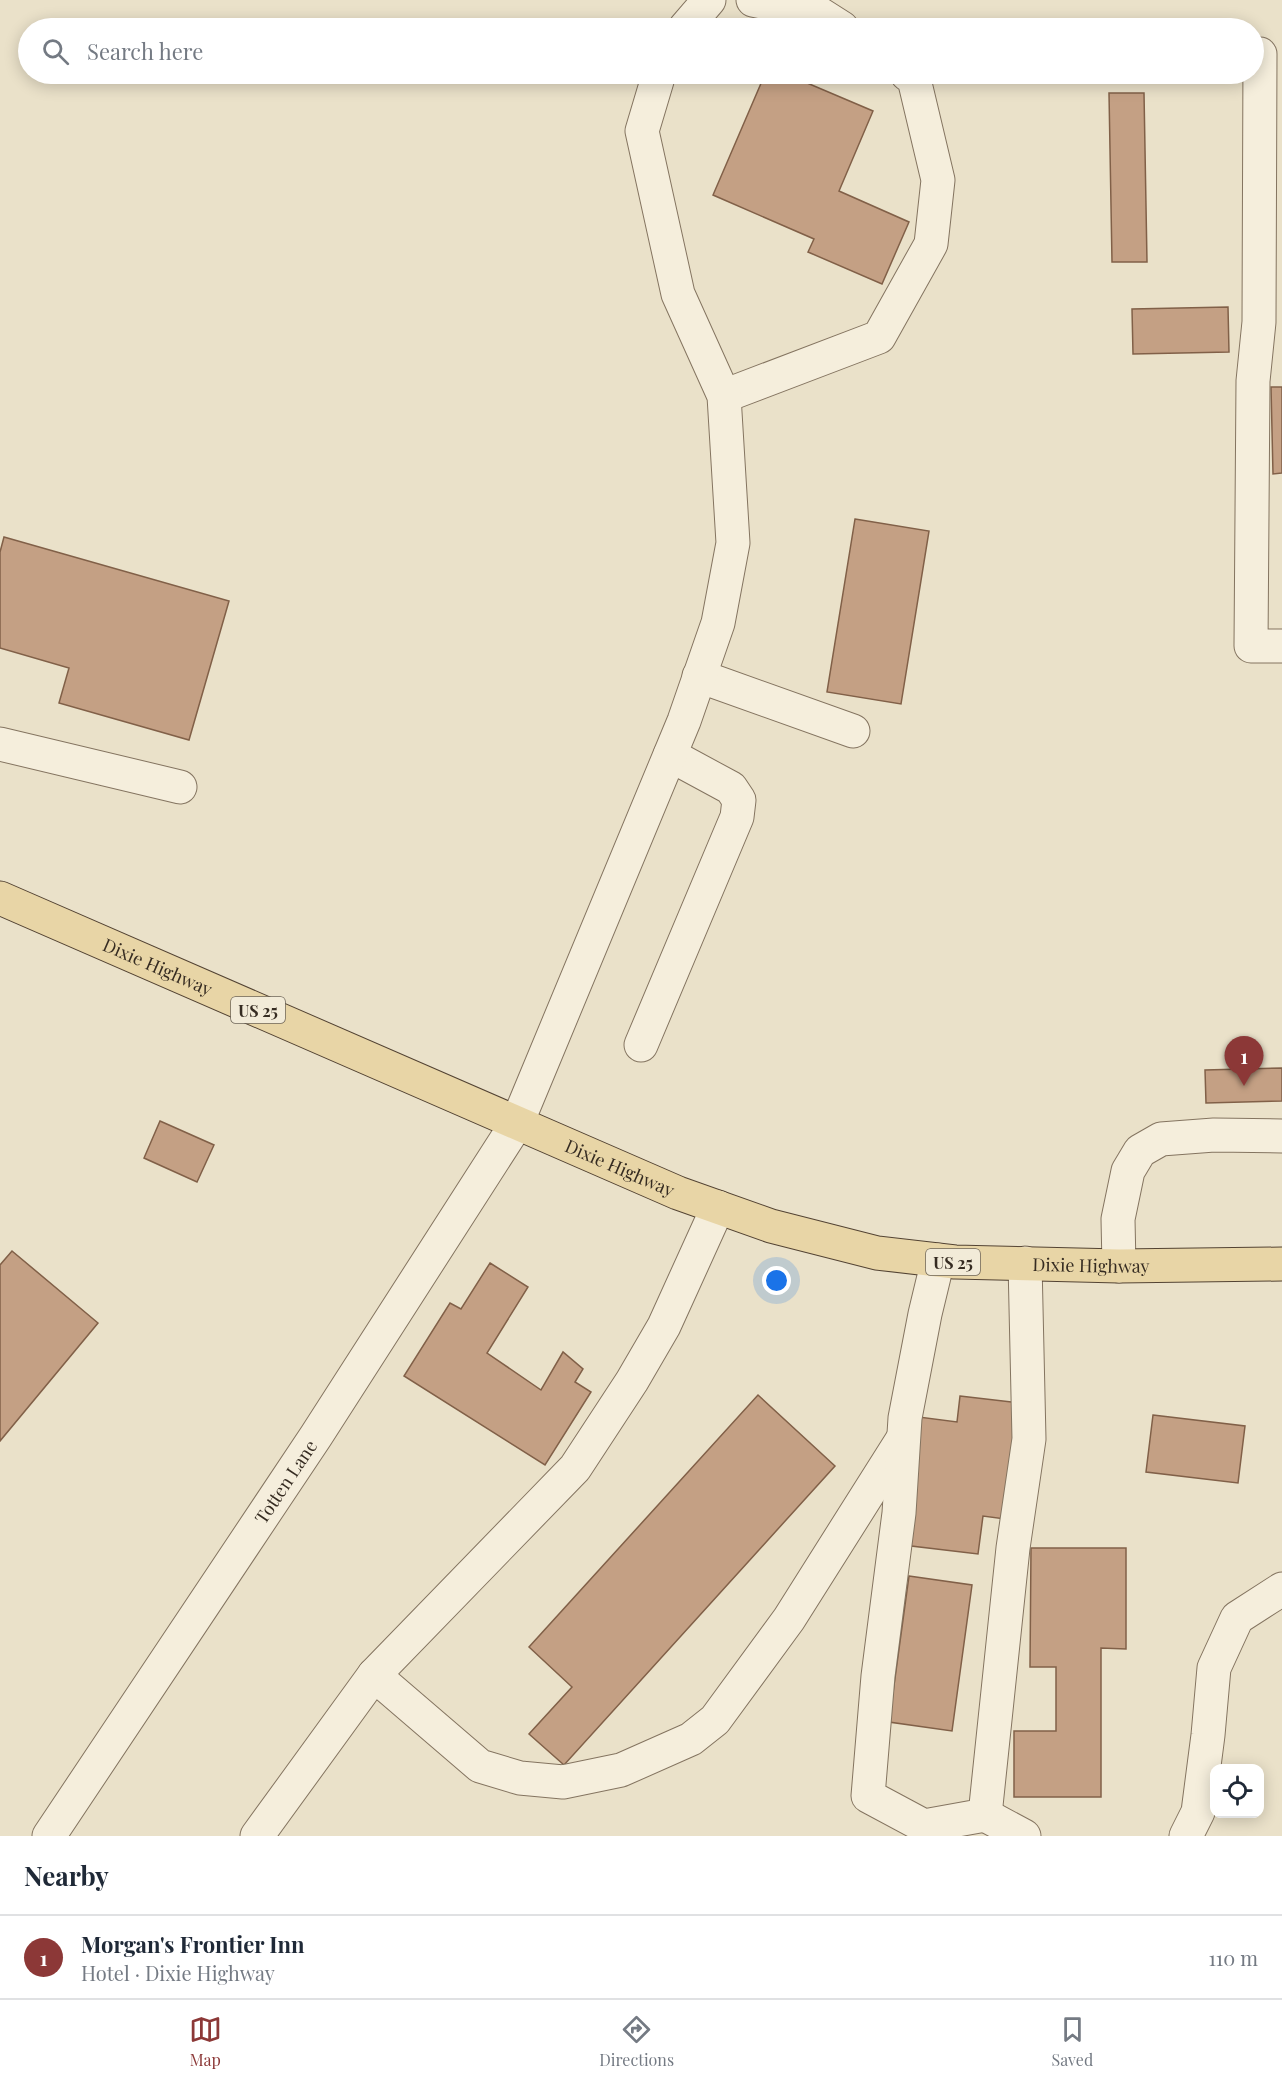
<!DOCTYPE html>
<meta charset="utf-8">
<style>
:root{--surface:#fff;--page:#f2f2f3;--text:#1f2937;--muted:#747a83;--line:#e0e1e3;--accent:#8c3837}
body{margin:0;font-family:"Playfair Display",serif;background:var(--page);color:var(--text)}
.controls{position:absolute;right:18px;bottom:18px;display:grid;overflow:hidden;border-radius:12px;box-shadow:0 3px 15px #0003}
.controls button{width:54px;height:54px;display:grid;place-items:center;padding:0;border:0;border-bottom:2px solid var(--line);background:var(--surface);color:var(--text);font:30px sans-serif}
.you{position:absolute;left:777px;top:1281px;width:21px;height:21px;margin:-15px;border:4px solid #fff;border-radius:50%;background:#1a73e8;box-shadow:0 0 0 9px #1a73e833}
.badge{display:grid;place-items:center;width:39px;height:39px;border-radius:50%;background:var(--accent);color:#fff;font-size:20px;font-weight:700}
.pin{position:absolute;translate:-50% -50px;filter:drop-shadow(0 2px 3px #0008)}
.pin::after{content:'';position:absolute;top:32px;width:21px;height:18px;background:inherit;clip-path:polygon(0 0,100% 0,50% 100%)}
.list{margin:0;padding:0;list-style:none}
h2{display:flex;justify-content:space-between;align-items:center;height:78px;margin:0;padding:0 24px;font-size:26px}
h2 small{font-size:20px;font-weight:400;color:var(--muted)}
.list li{display:grid;grid-template-columns:39px 1fr auto;gap:18px;align-items:center;box-sizing:border-box;height:84px;padding:0 24px;border-top:2px solid var(--line)}
.list b{display:block;font-size:22px;white-space:nowrap}
.list p{margin:0;font-size:20px;white-space:nowrap;color:var(--muted)}
.list em{font-size:20px;font-style:normal;color:var(--muted)}
.icon{flex:none;width:33px;height:33px;fill:none;stroke:currentColor;stroke-width:2;stroke-linecap:round;stroke-linejoin:round}
.map{position:relative;flex:none;width:1282px;height:1836px;overflow:hidden}
.search{position:absolute;background:var(--surface);box-shadow:0 3px 15px #0003;left:18px;right:18px;top:18px;height:66px;display:flex;align-items:center;gap:15px;box-sizing:border-box;padding:0 21px;border-radius:33px;color:var(--muted);font-size:22px}
.sheet{height:162px;background:var(--surface)}
nav{display:flex;justify-content:space-around;align-items:center;box-sizing:border-box;height:84px;border-top:2px solid var(--line);background:var(--surface);font-size:16px;color:var(--muted)}
nav a{display:grid;justify-items:center;gap:3px}
nav .on{color:var(--accent)}
.map>svg:first-child{display:block}
</style>
<div class="map">
<svg width="1282" height="1836" viewBox="0 0 1282 1836">
<rect width="100%" height="100%" fill="#eae1c9"/>
<!-- building -->
<g fill="#c4a084" stroke="#816048" stroke-width="1.5">
<path d="M765,74H786L873,111L839,191L909,222L882,284L808,252L814,239L713,195Z"/>
<path d="M1109,93H1144L1147,262H1112Z"/>
<path d="M1228,307L1229,352L1133,354L1132,309Z"/>
<path d="M1271,387H1282V473L1273,474Z"/>
<path d="M855,519L929,531L901,704L827,692Z"/>
<path d="M4,537L229,601L189,740L59,703L69,668L0,648V552Z"/>
<path d="M1282,1068V1101L1206,1103L1205,1070Z"/>
<path d="M160,1121L214,1145L197,1182L144,1158Z"/>
<path d="M12,1251L98,1323L0,1441V1265Z"/>
<path d="M490,1263L528,1287L487,1353L541,1390L563,1352L583,1369L575,1382L591,1392L545,1465L404,1376L450,1303L461,1309Z"/>
<path d="M758,1395L835,1466L564,1765L529,1734L572,1687L529,1647Z"/>
<path d="M960,1396L1020,1403L1005,1519L983,1516L978,1554L903,1545L919,1417L957,1422Z"/>
<path d="M1153,1415L1245,1426L1238,1483L1146,1472Z"/>
<path d="M1031,1548H1126V1649L1101,1648V1797H1014V1731H1056V1667H1030Z"/>
<path d="M909,1576L972,1585L952,1731L889,1722Z"/>
</g>
<g fill="none" stroke-linecap="round" stroke-linejoin="round">
<!-- minor casing -->
<g stroke="#847460" stroke-width="35">
<g id="minor">
<path d="M753,0L820,14L842,28"/>
<path d="M685,28L709,0"/>
<path d="M1260,54L1259,322L1253,381L1251,646H1282"/>
<path d="M724,396L879,337L931,244L938,180L914,79L907,74"/>
<path d="M699,676L853,731"/>
<path d="M0,744L180,787"/>
<path d="M641,1045L737,817L739,800L731,788L670,755"/>
<path d="M718,1207L664,1326L632,1381L575,1468L374,1675L480,1766L520,1778L563,1782L621,1770L691,1739L715,1720L789,1619L902,1440"/>
<path d="M938,1260L925,1314L905,1418L899,1513L878,1676L868,1796L924,1826L985,1815L1013,1548L1029,1439L1025,1263"/>
<path d="M1119,1266L1118,1219L1128,1171L1140,1151L1161,1139L1214,1135L1282,1136"/>
<path d="M985,1815L1024,1836"/>
<path id="s1" d="M49,1836L316,1436L517,1123L684,721L718,623L733,543L724,396L678,294L642,131L659,74"/>
<path d="M257,1836L374,1675"/>
<path d="M1186,1836L1198,1812L1208,1735L1214,1668L1237,1618L1282,1589"/>
</g>
</g>
<!-- major casing -->
<g stroke="#534333" stroke-width="35">
<g id="major">
<path id="s2" d="M0,898L678,1193L771,1226L877,1253L955,1262L1119,1266L1282,1264"/>
</g>
</g>
<!-- minor -->
<use href="#minor" stroke="#f5eedc" stroke-width="33"/>
<!-- major -->
<use href="#major" stroke="#e8d5a6" stroke-width="33"/>
</g>
<g text-anchor="middle" dominant-baseline="central" stroke-width="4.5" stroke-linejoin="round" paint-order="stroke">
<!-- shield labels -->
<g fill="#f2ebd8" stroke="#6e6559" stroke-width="1.5">
<rect x="231" y="997" width="54" height="26" rx="4.5"/>
<rect x="926" y="1249" width="54" height="26" rx="4.5"/>
</g>
<g font-size="16" font-weight="bold" fill="#362c22">
<text x="258" y="1010">US 25</text>
<text x="953" y="1262">US 25</text>
</g>
<!-- street labels -->
<g font-size="18" fill="#362c22" stroke="#f2ebd8">
<text stroke="none"><textPath href="#s2" startOffset="172">Dixie Highway</textPath></text>
<text stroke="none"><textPath href="#s2" startOffset="676">Dixie Highway</textPath></text>
<text stroke="none"><textPath href="#s2" startOffset="1162">Dixie Highway</textPath></text>
<text stroke="none"><textPath href="#s1" startOffset="426">Totten Lane</textPath></text>
</g>
</g>
</svg>
<div class="controls">
<button><svg class="icon" aria-label="locate" viewBox="0 0 24 24"><circle cx="12" cy="12" r="6"/><path d="M12 2v4M12 18v4M2 12h4M18 12h4"/></svg></button>
</div>
<div class="you"></div>
<div class="pin badge" style="left:1244px;top:1086px">1</div>
<div class="search"><svg class="icon" aria-label="search" viewBox="0 0 24 24"><circle cx="10" cy="10" r="6"/><path d="M15 15l6 6"/></svg>Search here</div>
</div>
<section class="sheet">
<h2>Nearby<small></small></h2>
<ul class="list">
<li><span class="badge">1</span><div><b>Morgan's Frontier Inn</b><p>Hotel · Dixie Highway</p></div><em>110 m</em></li>
</ul>
</section>
<nav>
<a class="on"><svg class="icon" aria-label="map" viewBox="0 0 24 24"><path d="M3 6l6-2 6 2 6-2v14l-6 2-6-2-6 2zM9 4v14M15 6v14"/></svg>Map</a>
<a><svg class="icon" aria-label="directions" viewBox="0 0 24 24"><path d="M12 3l9 9-9 9-9-9zM9 14v-3h6M13 9l2 2-2 2"/></svg>Directions</a>
<a><svg class="icon" aria-label="saved" viewBox="0 0 24 24"><path d="M7 4h10v16l-5-4-5 4z"/></svg>Saved</a>
</nav>
